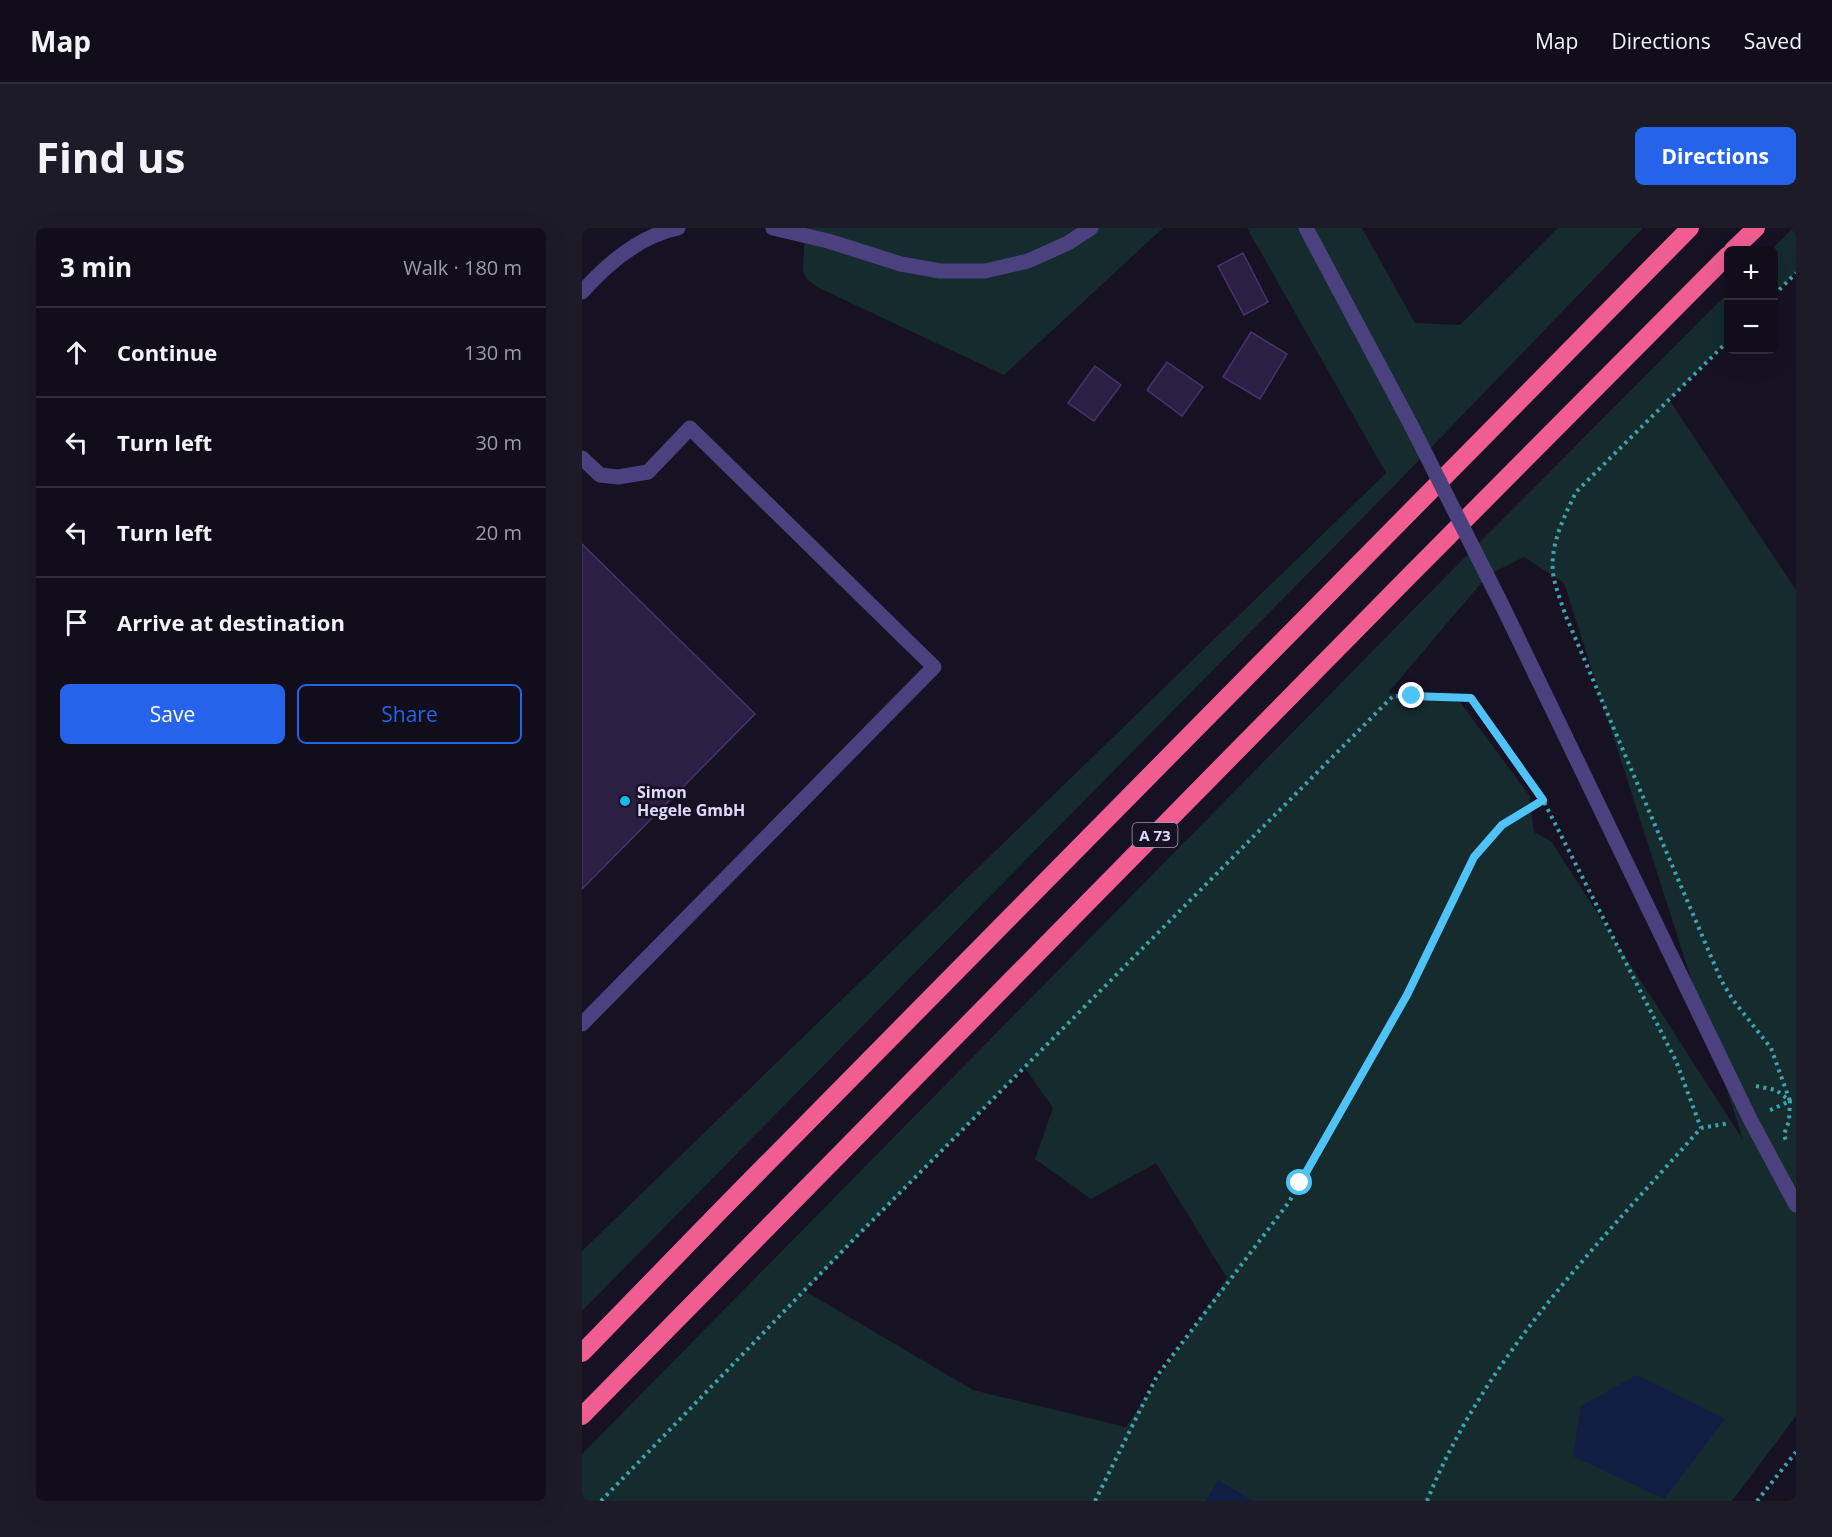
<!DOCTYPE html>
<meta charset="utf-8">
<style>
:root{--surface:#110d1b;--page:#1e1b28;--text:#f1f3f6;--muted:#9c9ca3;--line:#302d3a;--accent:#2563eb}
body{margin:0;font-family:"Open Sans",sans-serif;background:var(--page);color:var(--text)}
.controls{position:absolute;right:18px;top:18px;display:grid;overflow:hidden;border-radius:9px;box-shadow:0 6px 24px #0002}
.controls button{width:54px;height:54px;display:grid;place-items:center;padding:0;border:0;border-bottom:2px solid var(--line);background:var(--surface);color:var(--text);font:30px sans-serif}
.stop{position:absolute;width:18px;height:18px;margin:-14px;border:4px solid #4fc3f7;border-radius:50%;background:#fff}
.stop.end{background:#4fc3f7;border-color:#fff;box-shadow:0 2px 6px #0008}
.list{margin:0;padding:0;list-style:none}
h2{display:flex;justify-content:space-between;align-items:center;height:78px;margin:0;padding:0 24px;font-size:26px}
h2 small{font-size:20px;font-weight:400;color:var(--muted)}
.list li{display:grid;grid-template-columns:39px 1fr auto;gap:18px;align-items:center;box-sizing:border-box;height:90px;padding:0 24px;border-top:2px solid var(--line)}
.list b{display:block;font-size:22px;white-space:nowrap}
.list em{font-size:20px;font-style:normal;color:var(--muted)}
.actions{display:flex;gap:12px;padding:18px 24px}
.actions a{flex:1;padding:14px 0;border:2px solid var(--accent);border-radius:9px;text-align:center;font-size:21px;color:var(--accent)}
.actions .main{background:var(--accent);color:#fff}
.icon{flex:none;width:33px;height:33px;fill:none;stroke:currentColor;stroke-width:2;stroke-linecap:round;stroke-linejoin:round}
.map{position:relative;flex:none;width:1214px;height:1273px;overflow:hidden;border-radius:9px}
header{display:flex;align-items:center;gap:36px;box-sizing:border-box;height:84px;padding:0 30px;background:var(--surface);border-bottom:2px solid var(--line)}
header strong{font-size:28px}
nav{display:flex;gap:33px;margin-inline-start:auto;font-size:21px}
.intro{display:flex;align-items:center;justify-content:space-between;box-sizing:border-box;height:144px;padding:0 36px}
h1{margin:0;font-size:42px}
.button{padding:15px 27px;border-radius:9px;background:var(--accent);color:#fff;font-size:21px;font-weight:700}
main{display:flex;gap:36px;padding:0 36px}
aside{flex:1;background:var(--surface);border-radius:9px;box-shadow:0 6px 24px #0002}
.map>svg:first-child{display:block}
</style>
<header>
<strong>Map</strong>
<nav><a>Map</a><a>Directions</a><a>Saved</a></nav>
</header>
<div class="intro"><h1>Find us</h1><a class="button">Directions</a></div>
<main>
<aside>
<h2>3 min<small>Walk · 180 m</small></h2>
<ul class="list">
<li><svg class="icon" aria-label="ahead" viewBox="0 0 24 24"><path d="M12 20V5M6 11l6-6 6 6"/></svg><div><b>Continue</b></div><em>130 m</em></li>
<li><svg class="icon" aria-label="left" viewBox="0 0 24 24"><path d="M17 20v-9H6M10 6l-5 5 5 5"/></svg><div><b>Turn left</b></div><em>30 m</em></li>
<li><svg class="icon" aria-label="left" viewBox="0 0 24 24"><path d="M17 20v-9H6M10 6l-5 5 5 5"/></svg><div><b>Turn left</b></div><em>20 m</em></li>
<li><svg class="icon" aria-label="arrive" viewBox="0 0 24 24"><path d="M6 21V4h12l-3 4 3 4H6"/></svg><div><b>Arrive at destination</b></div></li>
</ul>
<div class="actions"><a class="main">Save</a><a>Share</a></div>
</aside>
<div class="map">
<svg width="1214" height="1273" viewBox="0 0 1214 1273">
<rect width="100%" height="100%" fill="#171124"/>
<!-- green -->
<g fill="#152b2e" fill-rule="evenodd">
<path d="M223,0H581L422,147L235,59L225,51L221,44Z"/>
<path d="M665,0H780L833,95L878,97L976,0H1061L813,257L0,1083V1023L804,245Z"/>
<path d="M1211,0H1214V44L1192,67V22H1189Z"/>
<path d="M1146,65V112L1087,172L1214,362V1188L1150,1273H0V1226L886,326ZM942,329L982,355L1161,912L969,613L952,604L947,567L878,474L806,465L906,347ZM442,839L471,880L453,931L509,971L574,935L645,1050L544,1199L391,1162L223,1063Z"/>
</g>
<!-- water -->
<g fill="#111d43">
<path d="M1055,1147L1143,1191L1082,1271L991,1228L999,1178Z"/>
<path d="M636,1252L671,1273H624Z"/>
</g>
<!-- building -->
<g fill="#2b1f43" stroke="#46336d" stroke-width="1.5">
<path d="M661,25L686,74L662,87L636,38Z"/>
<path d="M669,104L705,126L678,171L641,149Z"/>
<path d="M585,134L621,159L600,188L565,162Z"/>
<path d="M513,138L539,157L512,193L486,175Z"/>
<path d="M0,316L173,486L0,661Z"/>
</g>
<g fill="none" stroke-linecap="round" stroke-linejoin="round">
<!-- path -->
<g stroke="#3ba4ac" stroke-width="4" stroke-dasharray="3 4.5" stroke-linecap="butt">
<path d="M1192,67L1214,45"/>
<path d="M1146,113L994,264C982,289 968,316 971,345C973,359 979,373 983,386L1139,752L1151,772L1189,820L1208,873L1184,884"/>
<path d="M1174,858L1194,862L1208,873L1207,893L1202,906L1204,913"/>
<path d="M19,1273L272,1011L811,468L889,470L961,572L1094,833L1119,900"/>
<path d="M513,1273L575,1148L707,974L825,767L892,629L920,597L961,572"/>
<path d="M845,1273C903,1128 1017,1015 1119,900L1148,895"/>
<path d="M1175,1273L1214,1224"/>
</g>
<!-- minor -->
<g stroke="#4b417f" stroke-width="15">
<path d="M191,0L246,13L319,36L358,43H403L446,33L486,15L509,0"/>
<path d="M724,0L829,197"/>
<path d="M0,64C25,36 57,8 96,0"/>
<path d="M0,230L18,247L36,249L66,244L108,200L352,439L0,796"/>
<path d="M919,375L1168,891L1214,977"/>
</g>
<!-- highway -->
<g stroke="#f05e91" stroke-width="18">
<path d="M1151,22L1174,0"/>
<path d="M0,1125L140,981L1108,0"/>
<path d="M0,1188L832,343L1146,27"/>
</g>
<!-- minor-bridge -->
<path stroke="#4b417f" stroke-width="15" d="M829,197L919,375"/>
</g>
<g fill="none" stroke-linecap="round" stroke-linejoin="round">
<!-- route -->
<path stroke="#4fc3f7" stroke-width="8" d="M718,955L825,767L892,629L920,597L961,572L889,470L830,468"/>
</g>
<!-- markers -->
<circle fill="#16b8e9" stroke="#171124" stroke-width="2" cx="43" cy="573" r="6"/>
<g text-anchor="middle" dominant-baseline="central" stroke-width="5" stroke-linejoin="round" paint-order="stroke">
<!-- shield labels -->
<rect fill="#171124" stroke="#a49cba" stroke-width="1.5" x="550.5" y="595" width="45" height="24" rx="4.5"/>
<g font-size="15" font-weight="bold" fill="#e1d8fb">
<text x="573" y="607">A 73</text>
</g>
<!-- poi labels -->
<g font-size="16" font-weight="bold" fill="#e1d8fb" stroke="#171124" text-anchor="start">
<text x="55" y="564">Simon<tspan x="55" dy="18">Hegele GmbH</tspan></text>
</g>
</g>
</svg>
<div class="controls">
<button>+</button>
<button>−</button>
</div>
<div class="stop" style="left:718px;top:955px"></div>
<div class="stop end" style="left:830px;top:468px"></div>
</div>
</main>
